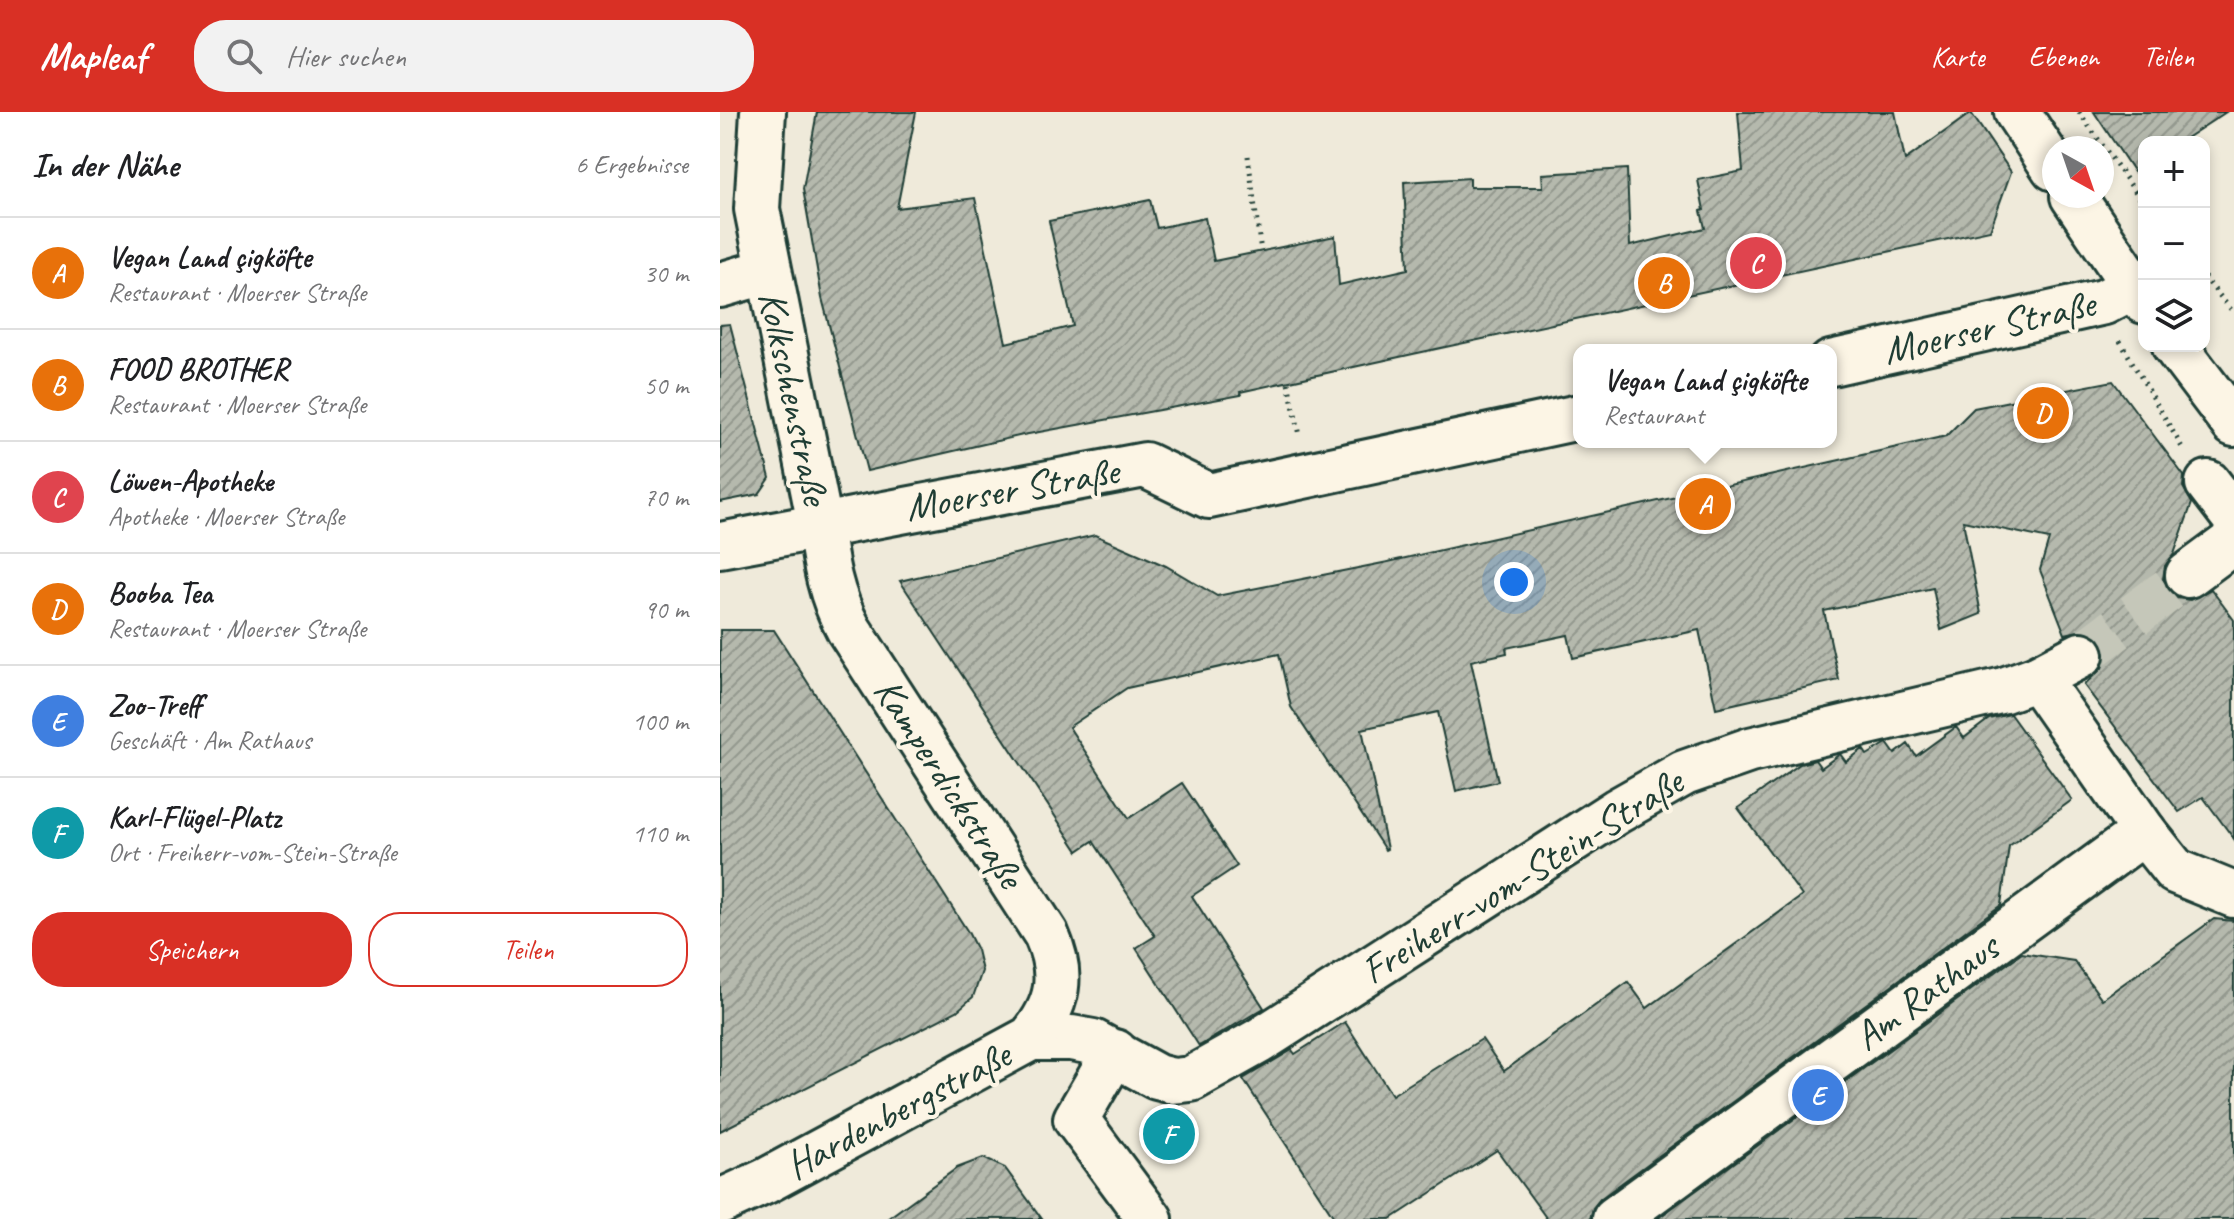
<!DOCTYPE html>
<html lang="de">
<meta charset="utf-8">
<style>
:root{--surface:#fff;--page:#f2f2f2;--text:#202124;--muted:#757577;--line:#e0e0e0;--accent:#d93025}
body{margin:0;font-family:Caveat,sans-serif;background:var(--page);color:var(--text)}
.controls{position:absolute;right:24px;top:24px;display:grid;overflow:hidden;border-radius:16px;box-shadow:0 4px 12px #0003}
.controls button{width:72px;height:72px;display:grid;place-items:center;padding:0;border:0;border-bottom:2px solid var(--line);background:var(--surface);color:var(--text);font:40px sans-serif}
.compass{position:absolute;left:1322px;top:24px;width:72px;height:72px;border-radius:50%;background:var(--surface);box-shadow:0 4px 12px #0003;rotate:140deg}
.you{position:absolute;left:794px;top:470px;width:28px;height:28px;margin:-20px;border:6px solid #fff;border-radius:50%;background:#1a73e8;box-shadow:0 0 0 12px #1a73e833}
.badge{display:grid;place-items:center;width:52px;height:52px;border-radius:50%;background:var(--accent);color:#fff;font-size:26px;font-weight:700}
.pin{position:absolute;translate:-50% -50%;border:4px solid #fff;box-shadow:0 2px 8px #0006}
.popup{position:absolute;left:853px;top:232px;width:264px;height:104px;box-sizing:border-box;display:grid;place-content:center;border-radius:16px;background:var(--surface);filter:drop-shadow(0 2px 6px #0005);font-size:26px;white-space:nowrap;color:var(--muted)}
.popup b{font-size:30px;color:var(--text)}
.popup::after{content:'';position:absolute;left:50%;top:100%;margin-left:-16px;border:16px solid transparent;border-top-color:var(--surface)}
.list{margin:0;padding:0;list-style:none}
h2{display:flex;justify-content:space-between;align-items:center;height:104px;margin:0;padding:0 32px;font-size:34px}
h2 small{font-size:26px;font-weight:400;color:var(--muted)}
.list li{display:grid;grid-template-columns:52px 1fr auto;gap:24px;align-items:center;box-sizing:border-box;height:112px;padding:0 32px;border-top:2px solid var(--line)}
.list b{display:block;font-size:30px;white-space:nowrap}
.list p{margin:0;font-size:26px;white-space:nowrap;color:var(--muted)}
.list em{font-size:26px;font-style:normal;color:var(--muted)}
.actions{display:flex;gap:16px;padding:24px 32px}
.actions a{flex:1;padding:18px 0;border:2px solid var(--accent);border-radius:32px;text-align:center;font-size:28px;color:var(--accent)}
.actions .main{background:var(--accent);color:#fff}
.icon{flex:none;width:44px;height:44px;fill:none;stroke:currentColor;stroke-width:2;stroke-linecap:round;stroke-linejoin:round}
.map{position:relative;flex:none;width:1514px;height:1107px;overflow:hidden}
header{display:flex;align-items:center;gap:48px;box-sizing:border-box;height:112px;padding:0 40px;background:var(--accent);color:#fff}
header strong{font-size:38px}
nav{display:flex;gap:44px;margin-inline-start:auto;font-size:28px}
.search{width:560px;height:72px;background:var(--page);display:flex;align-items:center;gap:20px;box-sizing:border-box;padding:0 28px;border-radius:32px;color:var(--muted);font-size:30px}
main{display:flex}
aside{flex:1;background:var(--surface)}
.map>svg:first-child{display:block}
</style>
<header>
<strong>Mapleaf</strong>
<div class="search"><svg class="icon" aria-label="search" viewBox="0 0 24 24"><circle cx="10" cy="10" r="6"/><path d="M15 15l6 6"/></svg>Hier suchen</div>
<nav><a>Karte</a><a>Ebenen</a><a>Teilen</a></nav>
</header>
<main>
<aside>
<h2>In der Nähe<small>6 Ergebnisse</small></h2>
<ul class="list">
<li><span class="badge" style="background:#e8710a">A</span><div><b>Vegan Land çigköfte</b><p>Restaurant · Moerser Straße</p></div><em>30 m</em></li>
<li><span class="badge" style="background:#e8710a">B</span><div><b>FOOD BROTHER</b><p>Restaurant · Moerser Straße</p></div><em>50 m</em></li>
<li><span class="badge" style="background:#e0444e">C</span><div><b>Löwen-Apotheke</b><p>Apotheke · Moerser Straße</p></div><em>70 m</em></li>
<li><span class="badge" style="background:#e8710a">D</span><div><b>Booba Tea</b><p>Restaurant · Moerser Straße</p></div><em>90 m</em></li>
<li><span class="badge" style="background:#3f7fe0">E</span><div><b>Zoo-Treff</b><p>Geschäft · Am Rathaus</p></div><em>100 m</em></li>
<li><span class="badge" style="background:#0f9aa8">F</span><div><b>Karl-Flügel-Platz</b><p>Ort · Freiherr-vom-Stein-Straße</p></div><em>110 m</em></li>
</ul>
<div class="actions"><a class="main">Speichern</a><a>Teilen</a></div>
</aside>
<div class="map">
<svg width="1514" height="1107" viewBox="0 0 1514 1107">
<defs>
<pattern id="building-hatch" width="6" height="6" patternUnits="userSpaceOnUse" patternTransform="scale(2)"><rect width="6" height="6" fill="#b5b9ad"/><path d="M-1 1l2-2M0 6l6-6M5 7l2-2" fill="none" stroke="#93988e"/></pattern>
</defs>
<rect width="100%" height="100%" fill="#efeada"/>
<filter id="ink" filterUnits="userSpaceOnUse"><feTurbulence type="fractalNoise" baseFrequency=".0125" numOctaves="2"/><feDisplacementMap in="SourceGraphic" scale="16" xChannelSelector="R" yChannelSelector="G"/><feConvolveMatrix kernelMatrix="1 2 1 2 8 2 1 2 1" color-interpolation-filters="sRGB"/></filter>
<g filter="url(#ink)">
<!-- building -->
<g fill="url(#building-hatch)" stroke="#1f3d34" stroke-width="2">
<path d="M97,0H196L177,96L255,86L286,231L353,214L329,109L430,88L437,116L485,106L494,149L615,124L619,173L688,157L684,70L750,66V75H823L822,62L907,57L910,134L985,116L981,99L984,98L978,68L1023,59L1018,0H1175L1185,48L1251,1L1291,60L1270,118L693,242L520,280L521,283L303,323L147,359L102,186L83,77Z"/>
<path d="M1374,0H1506L1460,30H1424V53L1414,60Z"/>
<path d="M10,212L50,366L39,382L0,390V213Z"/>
<path d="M1393,269L1464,364L1463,375L1472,391L1454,442L1445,454L1443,467L1448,477L1457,486L1470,488L1491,477L1514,508V727L1483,685L1459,700L1364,573L1382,556L1386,545L1383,532L1375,522L1363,518L1345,522L1320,458L1329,427L1243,409L1261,502L1221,518L1213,476L1104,499L1119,568L996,596L979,518L853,546L848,523L786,536L787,541L751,549L778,669L736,679L718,600L642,617L667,737L665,738L571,595L559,542L407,576L349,615L409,706L462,671L517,754L472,784L544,896L479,934L416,836L435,824L373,729L358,739L180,469L375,423L446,454L497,484L668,450L1226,324L1254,296Z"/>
<path d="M0,518H54L248,820L257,838L262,859L253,885L237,899L0,1019Z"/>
<path d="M1290,602L1352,688L1289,734L1281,793L880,1087L873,1096L870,1107H827L777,1038L671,1107H615L523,967L572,938L575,942L625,910L672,983L762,927L784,959L908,870L927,896L1082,784L1018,696L1080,652L1095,648L1101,656L1120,642L1126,650L1143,637L1147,643L1167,631L1175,642L1188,632L1196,644L1236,615L1244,626L1269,607Z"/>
<path d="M1494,807L1514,809V1107H937L1302,841L1354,849L1382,887Z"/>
<path d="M263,1046L285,1056L322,1107H167L237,1056Z"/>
</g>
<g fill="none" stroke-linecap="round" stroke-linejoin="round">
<!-- minor-tunnel -->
<path stroke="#c5c7b9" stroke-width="44" stroke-dasharray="44 22" stroke-linecap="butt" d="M1361,543L1468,463"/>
<!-- minor casing -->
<g stroke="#1f3d34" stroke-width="50">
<g id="minor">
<path d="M0,173L48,159"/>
<path d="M1111,251L1384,190L1424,169"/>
<path d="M1488,371L1514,405"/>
<path d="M0,433L425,353L489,384L859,305"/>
<path d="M1468,463L1514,429"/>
<path d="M1317,566L1424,720"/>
<path d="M311,926H351L373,930L437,965L453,969L471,967L539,929L897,699L964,661L1030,638L1284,578L1317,566L1361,543"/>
<path d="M395,940L356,1007L430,1107"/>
<path d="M0,1090L46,1069L311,926C339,892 344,863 326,822L129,518C110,483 105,451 100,412L37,97L43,0"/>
<path d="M895,1107L1424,720L1455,759L1514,783"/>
</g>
</g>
<!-- major casing -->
<g stroke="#1f3d34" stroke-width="50">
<g id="major">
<path d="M1297,0L1334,56"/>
<path d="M1353,84L1424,189"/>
<path d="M1455,234L1514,312"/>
</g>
</g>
<!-- path -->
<g stroke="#1f3d34" stroke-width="5" stroke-dasharray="2 6" stroke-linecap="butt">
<path d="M1359,0L1424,92"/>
<path d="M528,44L541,140"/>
<path d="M1484,165L1514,201"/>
<path d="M1400,229L1463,337"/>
<path d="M568,271L580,323"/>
</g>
<!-- minor -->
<use href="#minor" stroke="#fcf5e5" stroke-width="44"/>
<!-- major -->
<use href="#major" stroke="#fcf5e5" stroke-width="44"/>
</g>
</g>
<g text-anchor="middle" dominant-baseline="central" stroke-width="8" stroke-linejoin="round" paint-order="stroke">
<!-- street labels -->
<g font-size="40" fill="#1f3d34" stroke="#fcf5e5">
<text transform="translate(1269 215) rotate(-13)">Moerser Straße</text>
<text transform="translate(74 286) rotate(78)">Kolkschenstraße</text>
<text transform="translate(292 377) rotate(-10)">Moerser Straße</text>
<text transform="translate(229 671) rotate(57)">Kamperdickstraße</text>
<text transform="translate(802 764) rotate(-32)">Freiherr-vom-Stein-Straße</text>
<text transform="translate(1206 880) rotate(-36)">Am Rathaus</text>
<text transform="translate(178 998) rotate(-28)">Hardenbergstraße</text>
</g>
</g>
</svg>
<div class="controls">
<button>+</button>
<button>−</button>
<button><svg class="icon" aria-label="layers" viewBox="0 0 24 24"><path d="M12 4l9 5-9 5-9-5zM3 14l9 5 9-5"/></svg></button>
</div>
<svg class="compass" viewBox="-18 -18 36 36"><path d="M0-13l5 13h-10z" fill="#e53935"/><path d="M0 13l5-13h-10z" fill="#757577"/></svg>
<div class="you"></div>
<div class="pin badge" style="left:985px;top:392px;background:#e8710a">A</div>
<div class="popup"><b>Vegan Land çigköfte</b>Restaurant</div>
<div class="pin badge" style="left:944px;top:171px;background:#e8710a">B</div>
<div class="pin badge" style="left:1036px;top:151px;background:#e0444e">C</div>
<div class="pin badge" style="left:1323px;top:301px;background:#e8710a">D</div>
<div class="pin badge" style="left:1098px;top:983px;background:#3f7fe0">E</div>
<div class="pin badge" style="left:449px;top:1022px;background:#0f9aa8">F</div>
</div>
</main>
